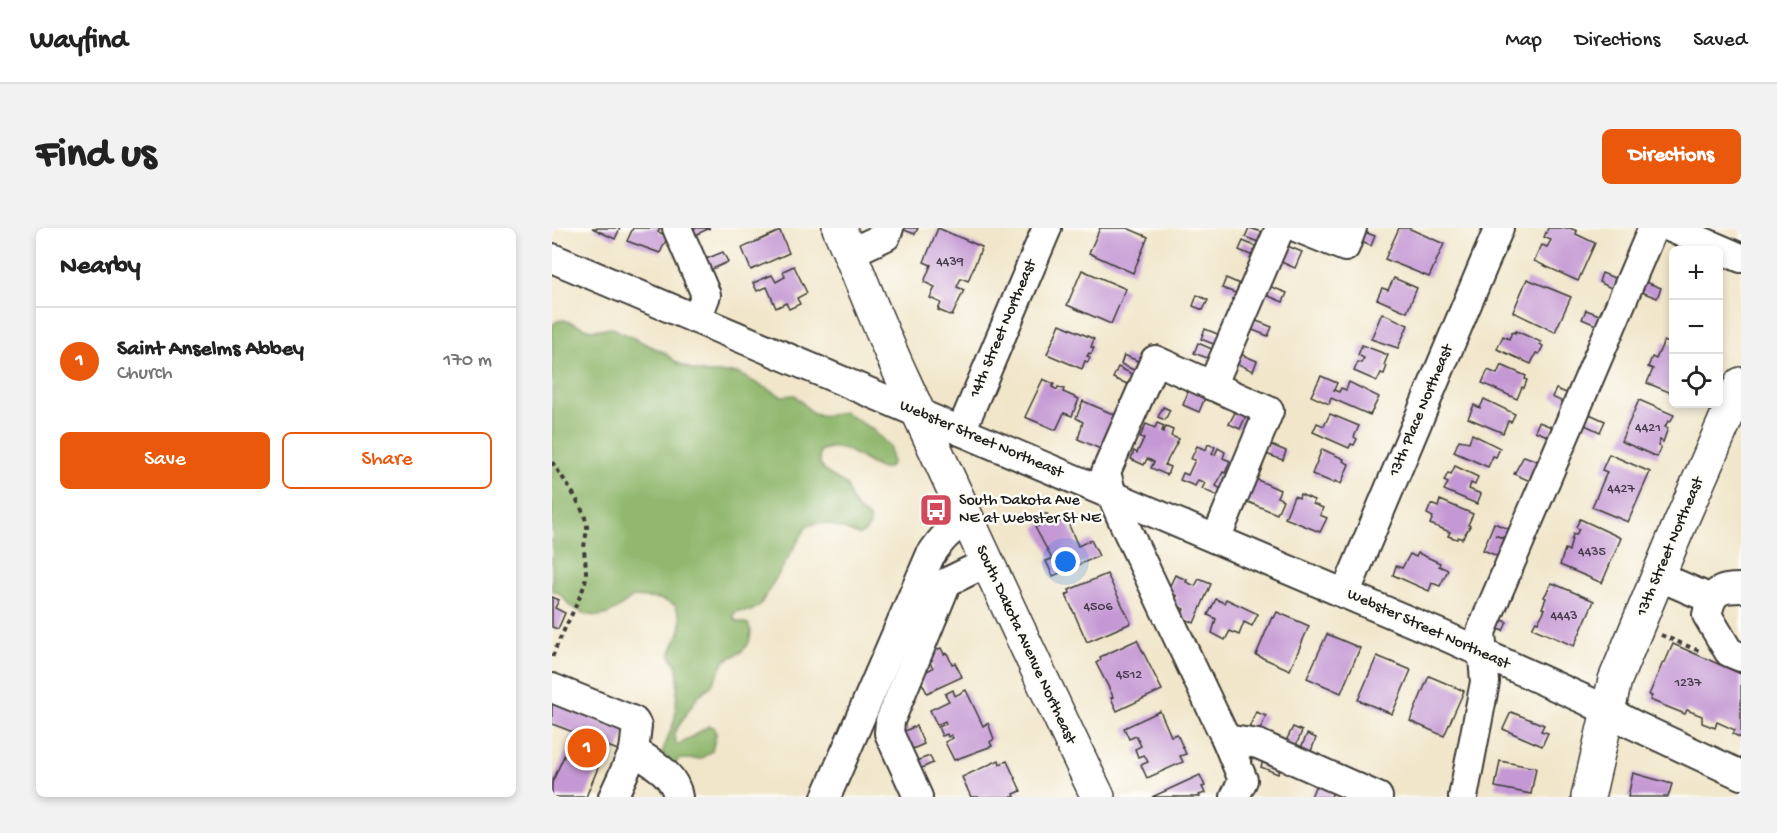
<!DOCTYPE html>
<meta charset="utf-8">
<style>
:root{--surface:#fff;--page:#f2f2f2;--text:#222;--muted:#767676;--line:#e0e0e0;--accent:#ea580c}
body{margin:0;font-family:"Gochi Hand",sans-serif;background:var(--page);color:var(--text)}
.controls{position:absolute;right:18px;top:18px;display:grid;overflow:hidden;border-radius:9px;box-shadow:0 3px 9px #0003}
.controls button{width:54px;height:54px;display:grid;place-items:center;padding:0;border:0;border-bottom:2px solid var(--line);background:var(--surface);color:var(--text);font:30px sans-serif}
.you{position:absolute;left:514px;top:334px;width:21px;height:21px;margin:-15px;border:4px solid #fff;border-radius:50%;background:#1a73e8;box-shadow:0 0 0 9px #1a73e833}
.badge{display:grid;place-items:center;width:39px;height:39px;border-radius:50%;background:var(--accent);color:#fff;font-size:20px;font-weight:700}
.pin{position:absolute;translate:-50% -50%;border:3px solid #fff;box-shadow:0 2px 6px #0006}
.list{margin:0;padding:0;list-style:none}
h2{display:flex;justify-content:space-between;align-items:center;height:78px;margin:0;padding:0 24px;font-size:26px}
h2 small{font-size:20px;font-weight:400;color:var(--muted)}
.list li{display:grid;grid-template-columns:39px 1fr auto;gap:18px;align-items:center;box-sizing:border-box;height:108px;padding:0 24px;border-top:2px solid var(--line)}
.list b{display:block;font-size:22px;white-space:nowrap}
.list p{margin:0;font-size:20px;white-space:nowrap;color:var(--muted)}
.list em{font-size:20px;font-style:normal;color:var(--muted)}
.actions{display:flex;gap:12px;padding:18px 24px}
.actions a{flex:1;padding:14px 0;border:2px solid var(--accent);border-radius:9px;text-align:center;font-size:21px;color:var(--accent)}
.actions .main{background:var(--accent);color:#fff}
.icon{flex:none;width:33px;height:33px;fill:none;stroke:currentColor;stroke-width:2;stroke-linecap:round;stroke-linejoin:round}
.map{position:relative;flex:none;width:1189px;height:569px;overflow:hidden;border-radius:9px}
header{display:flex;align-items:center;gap:36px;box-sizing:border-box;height:84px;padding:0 30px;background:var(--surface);border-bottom:2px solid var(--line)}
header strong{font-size:28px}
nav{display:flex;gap:33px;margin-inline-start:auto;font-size:21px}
.intro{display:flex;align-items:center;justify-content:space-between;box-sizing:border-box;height:144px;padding:0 36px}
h1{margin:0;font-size:42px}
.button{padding:15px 27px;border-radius:9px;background:var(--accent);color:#fff;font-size:21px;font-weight:700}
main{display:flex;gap:36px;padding:0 36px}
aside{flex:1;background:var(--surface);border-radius:9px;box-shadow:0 3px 9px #0003}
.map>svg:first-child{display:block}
</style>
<header>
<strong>Wayfind</strong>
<nav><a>Map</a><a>Directions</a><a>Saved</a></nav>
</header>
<div class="intro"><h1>Find us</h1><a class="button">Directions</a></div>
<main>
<aside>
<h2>Nearby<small></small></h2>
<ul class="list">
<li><span class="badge">1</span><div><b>Saint Anselms Abbey</b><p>Church</p></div><em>170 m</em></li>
</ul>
<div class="actions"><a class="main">Save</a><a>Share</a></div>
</aside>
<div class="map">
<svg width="1189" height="569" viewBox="0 0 1189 569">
<rect width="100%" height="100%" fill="#fdfcf7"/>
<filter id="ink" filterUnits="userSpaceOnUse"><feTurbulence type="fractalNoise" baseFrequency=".0167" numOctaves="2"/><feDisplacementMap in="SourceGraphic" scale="12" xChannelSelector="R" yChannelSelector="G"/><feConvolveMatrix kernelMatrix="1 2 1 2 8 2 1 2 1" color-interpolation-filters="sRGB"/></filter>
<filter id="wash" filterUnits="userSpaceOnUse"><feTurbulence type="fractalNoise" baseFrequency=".008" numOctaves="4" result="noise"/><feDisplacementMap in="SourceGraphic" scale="24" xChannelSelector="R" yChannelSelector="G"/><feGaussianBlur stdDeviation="1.35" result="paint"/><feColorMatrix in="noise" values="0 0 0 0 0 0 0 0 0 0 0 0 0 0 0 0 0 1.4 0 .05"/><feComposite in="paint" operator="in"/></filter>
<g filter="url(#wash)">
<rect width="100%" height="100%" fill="#f1e6ca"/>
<!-- forest -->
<path fill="#91b86e" stroke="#566a45" stroke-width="1.5" d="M12,92L39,102L60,100L111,124L126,135L140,142L155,145H185L229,168L243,167L261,186L273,188L292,184L320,201L338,219L340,235L336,240H328C307,232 291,211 268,223C263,244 282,247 295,258C300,276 302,280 317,290L318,297L313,304L307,307C290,301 272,290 255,298L208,377L199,383H186L181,387L184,393L196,396L199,403L198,411L195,418L188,425L173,432L160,457L146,468L122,505L124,516H128L157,498L162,499L164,506L160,523L148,531H128L122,535L110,525L123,491L126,451L125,438L119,429V424L128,404L129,397V389L123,377L108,371L81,369C63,383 52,394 30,384C26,382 20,380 17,377C9,367 13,368 0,362V97L5,93Z"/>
<g id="blocks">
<!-- building -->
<g fill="#c498d4">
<path d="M40,0H68L63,11Z"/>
<path d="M81,0H108L106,4L116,8L108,25L75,13Z"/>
<path d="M140,0H158L143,7Z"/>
<path d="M347,0H366L363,6Z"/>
<path d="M386,0L430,19L416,53L409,50L405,59L412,62L400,88L386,82L389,75L378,70L383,59L372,54L379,37L372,34Z"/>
<path d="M548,0H575L596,9L581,45L537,25Z"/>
<path d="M697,0L713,5L709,15L693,9Z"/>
<path d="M847,0H856L892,16L877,49L833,31Z"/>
<path d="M996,0H1018L1025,3L1024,6L1043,15L1026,53L982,33L990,17L995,19L999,12L992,9Z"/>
<path d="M807,2L823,8L819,18L803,11Z"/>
<path d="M228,3L237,25L199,42L190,20Z"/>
<path d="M691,13L707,20L703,29L687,22Z"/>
<path d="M733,17L750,24L743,40L727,33Z"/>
<path d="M171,24L176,34L158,42L154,31Z"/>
<path d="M242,38L255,65L245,70L248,76L237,81L234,75L224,80L215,59L205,63L201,55L220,47L224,54L233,49L231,43Z"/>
<path d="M530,42L574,61L559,96L515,77Z"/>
<path d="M1050,45L1065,51L1061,61L1047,54Z"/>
<path d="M674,50L690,57L686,66L670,60Z"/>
<path d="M842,50L865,60L855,84L825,71L830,60L836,62Z"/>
<path d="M975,51L1019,69L1003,104L961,84Z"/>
<path d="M1091,53L1109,60L1105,70L1087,63Z"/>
<path d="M717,58L735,65L731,74L714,67Z"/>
<path d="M645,67L656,72L651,82L641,78Z"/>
<path d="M1034,82L1050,88L1046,98L1030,91Z"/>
<path d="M830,85L856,97L846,120L819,111Z"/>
<path d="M702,92L720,99L716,108L698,101Z"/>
<path d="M508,96L542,111L539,119L542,120L539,126L537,125L535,128L538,129L536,134L533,133L530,141L495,126Z"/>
<path d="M653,101L668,107L664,117L649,111Z"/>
<path d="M964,103L989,114L988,116L991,118L987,126L984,125L979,136L945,121L951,108L957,111L960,104L963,105Z"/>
<path d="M1112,113L1122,117V166L1095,155L1101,141L1096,139L1100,129L1104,131Z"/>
<path d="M646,115L662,122L658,131L642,125Z"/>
<path d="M810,117L836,127L832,137L835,138L832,146L829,145L825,153L802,143L806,134L809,135L812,130L806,127Z"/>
<path d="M688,126L705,133L701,143L684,135Z"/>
<path d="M572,127L588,134L584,143L569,136Z"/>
<path d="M949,137L974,148L973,151L975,152L972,160L970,159L965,171L930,155L936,142L945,146Z"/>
<path d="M566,139L582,147L578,157L561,150Z"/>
<path d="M769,148L785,155L782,162L787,164L789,160L794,162L797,154L827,169L818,187L779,170L777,176L759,168Z"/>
<path d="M491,151L502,156L500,159L505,162L506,159L512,161L511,164L527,171L520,188L512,185L504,202L473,189Z"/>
<path d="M638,159L655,165L647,184L631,177Z"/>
<path d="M1004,161L1017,166L1013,175L1000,169Z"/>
<path d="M932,171L963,186L959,194L956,193L951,205L916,190L922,177L928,180Z"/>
<path d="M1087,172L1122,187L1118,194L1116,193L1113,199L1116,200L1111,214L1108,212L1106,218L1109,219L1105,229L1069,213Z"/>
<path d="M531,173L570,190L555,224L526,211L531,194L524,190Z"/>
<path d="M611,179L618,182L613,192L606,189Z"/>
<path d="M686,179L696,183L688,201L677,196Z"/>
<path d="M1035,185L1053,193L1048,204L1031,196Z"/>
<path d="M778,186L807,198L802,209L805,211L802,217L799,216L797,220L761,204L765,195L772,198Z"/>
<path d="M987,194L1002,200L998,209L983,203Z"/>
<path d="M605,195L612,198L610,203L611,204L614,199L621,202L619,208L627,211L613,237L618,239L615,247L599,240L602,234L598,232L595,231L592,237L579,231L582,223L585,225L592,210L588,209L594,196L603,200Z"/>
<path d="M920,206L948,220L944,229L941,228L936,239L902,224L907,212L917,214Z"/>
<path d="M656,216L663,219L660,226L663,227L666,220L673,224L671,230L678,233L673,245L671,244L664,258L669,261L666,268L650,261L653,255L646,252L643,258L628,252L631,245L636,247L643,232L639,231L645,218L654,222Z"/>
<path d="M717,216L734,223L731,232L714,226Z"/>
<path d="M770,221L792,231L791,233L797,236L789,256L783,253L782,255L760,246Z"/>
<path d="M1057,226L1098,244L1076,294L1040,279L1055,244L1050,242Z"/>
<path d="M972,228L988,234L978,253L962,246Z"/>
<path d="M903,238L926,249L923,257L919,255L917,261L929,266L925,276L892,262L896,255L892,253L896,245L899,246Z"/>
<path d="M699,249L728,262L725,269L731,272L725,286L689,271Z"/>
<path d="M748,266L762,272L761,276L771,280L768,287L775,290L768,304L733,290L742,268L747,270Z"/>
<path d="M888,272L921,286L916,297L918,298L910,311L906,309L905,311L896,308L898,304L878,296L881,289L875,286L879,276L886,279Z"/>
<path d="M492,286H495L501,291L504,290L507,294L511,293L516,295L526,318L539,312L547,328L501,348L494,333L500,331L483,299L488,297L487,292Z"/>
<path d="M1028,291L1069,310L1050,355L1008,337L1013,321L1017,323L1021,306L1024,307L1027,301L1024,299Z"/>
<path d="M942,295L959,302L955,311L943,307L956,312L948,329L931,322Z"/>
<path d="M866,325L888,335L887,338L896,342L888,358L880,355L877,363L841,347L844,338L850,340L858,326L864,329Z"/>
<path d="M555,346L579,395L535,414L514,367L518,365L517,362Z"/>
<path d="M623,347L635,352L634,354L643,358L647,351L659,356L642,395L629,389L632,381L622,376L625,368L615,364Z"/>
<path d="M1000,355L1042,373L1022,418L980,400L984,393L986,394L990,387L993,381L990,380L994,370L992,369Z"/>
<path d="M0,369L7,372L3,380L13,385L6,401L0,399Z"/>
<path d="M664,371L672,375L674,371L706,386L700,398L692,394L687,407L678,403L673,412L660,405L664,391L656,387Z"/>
<path d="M725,384L757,398L738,442L704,427L720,389L722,390Z"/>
<path d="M945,390L955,394L951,403L941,399Z"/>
<path d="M775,406L808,420L789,465L755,450Z"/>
<path d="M585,412L610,462L565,483L559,470L561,469L559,464L544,435L549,432L548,429Z"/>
<path d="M1121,416L1189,446V510L1181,506L1183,502L1165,494L1163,500L1150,495V488L1135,482L1133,486L1098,472L1100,468L1097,467L1111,434H1113Z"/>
<path d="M389,420L392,426L395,425L400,436L403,435L410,449L375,465L368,451L369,446L381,440L377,433L380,432L377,425Z"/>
<path d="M825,428L859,442L840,486L806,472Z"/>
<path d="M877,448L912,463L892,508L858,493Z"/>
<path d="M401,462L403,468L414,462L431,498L436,495L442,511L438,514L440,518L402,532L393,514L401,510L399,507L396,509L395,506L390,508L386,499L394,496L393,493L385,497L378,482L397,473L393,466Z"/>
<path d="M0,472L74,503L66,522L55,518L34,569H0V555L19,512H17L21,504L0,496Z"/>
<path d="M608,483L619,508L625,506L634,526L628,528L631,534L595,550L589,537L596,534L592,527L586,529L583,521L589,518L584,508L577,511L572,500Z"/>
<path d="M704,484L714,488L707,504L697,500Z"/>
<path d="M959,484L992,497L989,503L996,505L990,518L951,501Z"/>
<path d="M364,498L372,516L356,523L348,505Z"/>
<path d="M741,499L750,503L743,520L733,515Z"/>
<path d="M755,506L764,510L758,526L748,522Z"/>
<path d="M378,528L381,535L365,542L361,534Z"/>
<path d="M712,530L730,536L726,546L709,539Z"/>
<path d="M447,532L448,536L455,533L469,563L462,566L463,569H419L410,549Z"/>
<path d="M948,533L984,540L979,566L943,559Z"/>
<path d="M1081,545L1120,556L1116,569H1076Z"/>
<path d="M648,547L653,558L650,559L653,565L647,567L648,569H600Z"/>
<path d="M765,554L782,561L779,569H759Z"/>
</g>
</g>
</g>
<g filter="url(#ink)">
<use href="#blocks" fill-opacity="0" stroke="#3c3a36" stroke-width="1.5"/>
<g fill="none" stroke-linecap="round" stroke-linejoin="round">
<!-- minor casing -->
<g stroke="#3c3a36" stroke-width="32">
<g id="minor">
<path d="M125,0L154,67L145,91"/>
<path d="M746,0L793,19L800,0"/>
<path d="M1119,0L1189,30"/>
<path d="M298,25L334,8L337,0"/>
<path d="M0,30L895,409L1036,473L1082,497L1189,547"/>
<path d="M660,158L728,0"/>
<path d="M409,203L495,0"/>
<path d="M664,311L717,183L603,132L554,244L560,268L574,300L674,511L691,552L683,569"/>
<path d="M1106,348L1159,371"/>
<path d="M1189,360C1166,360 1160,364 1155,387L1177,424L1189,429"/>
<path d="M793,366L947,0"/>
<path d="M0,460L82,493L85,498L82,523L61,569"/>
<path d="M674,511L706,516L826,569"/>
<path d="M82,523C99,534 123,546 126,569"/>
<path d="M274,569L378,328C388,313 397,301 415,294"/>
<path d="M366,569L337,505L338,493L395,354L434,335"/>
<path d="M911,569L933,454L929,404L1101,0"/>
</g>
</g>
<!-- major casing -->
<g stroke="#3c3a36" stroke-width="36">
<g id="major">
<path d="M287,0C309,50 328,102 351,151C415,291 479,430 546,569"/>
<path d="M1036,569L1063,452L1124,305L1189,156"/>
</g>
</g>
<!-- path -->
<g stroke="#3c3a36" stroke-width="4" stroke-dasharray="4.5 4.5" stroke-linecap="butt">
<path d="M0,234C10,249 34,281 35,299C35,306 32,314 32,322C33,334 36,346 32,358C23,383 9,405 0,430"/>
<path d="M1109,407L1150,424"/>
</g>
<!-- minor -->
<use href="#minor" stroke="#fff" stroke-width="28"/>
<!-- major -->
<use href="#major" stroke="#fff" stroke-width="33"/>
</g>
</g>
<!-- icons -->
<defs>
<g id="bus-square" transform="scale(1.725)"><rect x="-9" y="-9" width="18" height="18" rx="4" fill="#d1495b" stroke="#fdfcf7"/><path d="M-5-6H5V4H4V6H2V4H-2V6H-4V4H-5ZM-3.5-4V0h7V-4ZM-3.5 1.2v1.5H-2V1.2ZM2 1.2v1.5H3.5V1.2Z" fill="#fff"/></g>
</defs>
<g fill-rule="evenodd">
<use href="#bus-square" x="384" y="282"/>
</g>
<g text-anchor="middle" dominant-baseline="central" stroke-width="5" stroke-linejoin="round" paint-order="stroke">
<!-- number labels -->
<g font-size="14" fill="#463b4a">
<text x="398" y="34">4439</text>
<text x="1096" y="200">4421</text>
<text x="1069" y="261">4427</text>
<text x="1040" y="324">4435</text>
<text x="546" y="379">4506</text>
<text x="1012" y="388">4443</text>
<text x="577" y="447">4512</text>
<text x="1136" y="455">1237</text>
</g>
<!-- street labels -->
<g font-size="16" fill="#1c1c1c" stroke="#fdfcf7">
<text transform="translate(452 101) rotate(-67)">14th Street Northeast</text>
<text transform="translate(870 183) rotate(-67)">13th Place Northeast</text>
<text transform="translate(429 212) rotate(23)">Webster Street Northeast</text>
<text transform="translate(1119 319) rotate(-67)">13th Street Northeast</text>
<text transform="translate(876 402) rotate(24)">Webster Street Northeast</text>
<text transform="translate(473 417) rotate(65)">South Dakota Avenue Northeast</text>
</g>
<!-- poi labels -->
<g font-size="16" fill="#1c1c1c" stroke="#fdfcf7" text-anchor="start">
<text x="407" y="273">South Dakota Ave<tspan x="407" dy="18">NE at Webster St NE</tspan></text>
</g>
</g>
</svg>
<div class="controls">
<button>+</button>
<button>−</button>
<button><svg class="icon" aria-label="locate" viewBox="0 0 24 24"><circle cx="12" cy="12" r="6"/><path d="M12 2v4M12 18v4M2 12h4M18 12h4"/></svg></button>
</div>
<div class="you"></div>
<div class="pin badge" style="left:35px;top:520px">1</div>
</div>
</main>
